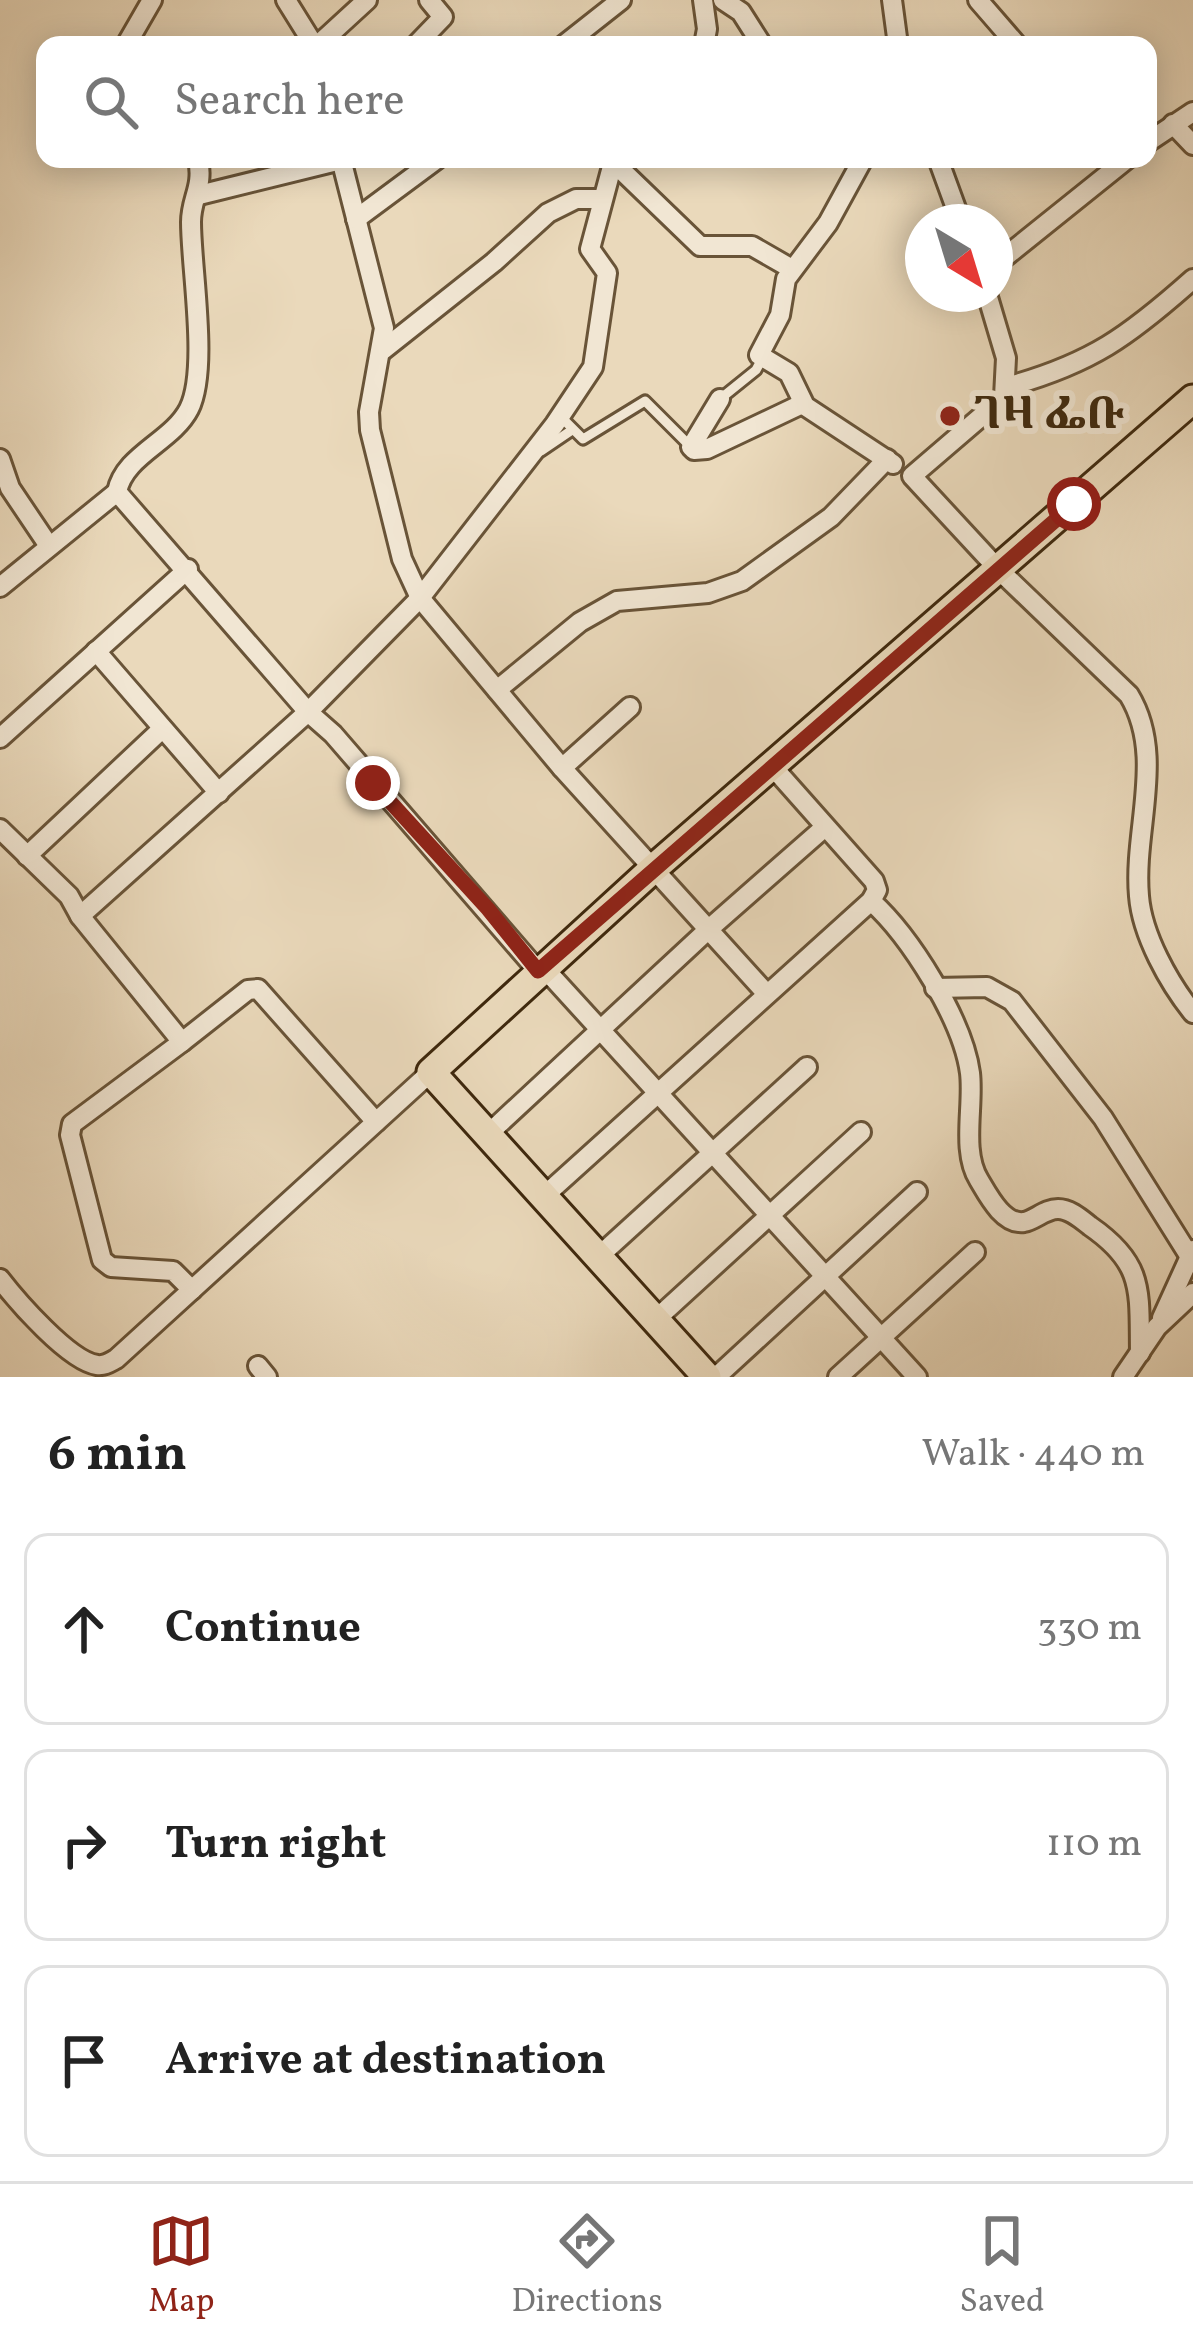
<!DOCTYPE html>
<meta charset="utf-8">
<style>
:root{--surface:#fff;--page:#f6f6f6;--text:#222;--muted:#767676;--line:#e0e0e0;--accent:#8f2418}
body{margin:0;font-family:Vollkorn,"Noto Serif Ethiopic",serif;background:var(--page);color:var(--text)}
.compass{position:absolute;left:905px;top:204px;width:108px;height:108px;border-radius:50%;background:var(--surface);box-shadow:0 6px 30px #0003;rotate:142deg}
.stop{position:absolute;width:36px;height:36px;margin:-27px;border:9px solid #8f2418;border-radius:50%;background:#fff}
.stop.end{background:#8f2418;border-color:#fff;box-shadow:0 3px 12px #0008}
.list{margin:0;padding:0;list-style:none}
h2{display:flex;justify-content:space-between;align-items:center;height:156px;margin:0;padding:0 48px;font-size:51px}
h2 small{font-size:39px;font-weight:400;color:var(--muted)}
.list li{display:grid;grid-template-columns:78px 1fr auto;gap:36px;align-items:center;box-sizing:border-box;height:192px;margin:0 24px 24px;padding:0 24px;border:3px solid var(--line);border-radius:24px}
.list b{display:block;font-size:45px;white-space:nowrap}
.list em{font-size:39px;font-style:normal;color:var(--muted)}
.icon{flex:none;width:66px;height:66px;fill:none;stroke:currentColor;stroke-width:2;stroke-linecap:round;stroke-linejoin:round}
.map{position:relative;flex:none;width:1193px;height:1377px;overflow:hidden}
.search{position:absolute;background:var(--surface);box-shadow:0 6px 30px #0003;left:36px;right:36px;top:36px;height:132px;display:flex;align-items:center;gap:30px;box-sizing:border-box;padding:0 42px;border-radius:24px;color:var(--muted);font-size:45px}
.sheet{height:804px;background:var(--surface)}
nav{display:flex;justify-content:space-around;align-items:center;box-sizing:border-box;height:168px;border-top:3px solid var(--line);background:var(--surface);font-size:33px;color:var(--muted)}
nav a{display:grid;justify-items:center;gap:6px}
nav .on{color:var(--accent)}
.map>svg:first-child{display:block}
</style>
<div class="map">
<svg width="1193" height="1377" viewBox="0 0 1193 1377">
<rect width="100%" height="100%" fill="#ead9bb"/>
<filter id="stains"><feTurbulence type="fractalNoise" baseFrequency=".00167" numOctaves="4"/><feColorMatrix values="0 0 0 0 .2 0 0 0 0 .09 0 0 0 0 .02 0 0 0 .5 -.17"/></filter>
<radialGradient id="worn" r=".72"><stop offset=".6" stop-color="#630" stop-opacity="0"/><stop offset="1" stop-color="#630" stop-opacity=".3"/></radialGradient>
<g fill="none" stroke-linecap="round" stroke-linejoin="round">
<!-- service casing -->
<g stroke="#695438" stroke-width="15">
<g id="service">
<path d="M720,399L756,370L762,359"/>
<path d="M562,418L583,439L645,401L691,447"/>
<path d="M541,451L572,430"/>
</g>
</g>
<!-- minor casing -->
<g stroke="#695438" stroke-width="24">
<g id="minor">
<path d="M286,0L314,45"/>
<path d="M703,0L707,29L704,45"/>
<path d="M723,0L741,12L762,45"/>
<path d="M892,0L898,45"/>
<path d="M978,0L1017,45"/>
<path d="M126,45L152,0"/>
<path d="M318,45L367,0"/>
<path d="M416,45L443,17L429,0"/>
<path d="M564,45L621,0"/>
<path d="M1173,124L1193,145"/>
<path d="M1148,142L1193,112"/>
<path d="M341,159L384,328L369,412L370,430L402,559L420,598L562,768L766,993"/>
<path d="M863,159L828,223L786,279L780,315L759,355L789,373L805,406L893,464"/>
<path d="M938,159L961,222"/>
<path d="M613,162L700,246H752L792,269"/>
<path d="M199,195L341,160"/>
<path d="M356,219L437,159"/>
<path d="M995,265L1127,159"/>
<path d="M987,294L1006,358L1004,397L912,476L999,570L1129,695C1166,756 1133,829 1139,896C1142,935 1169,983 1193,1013"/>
<path d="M383,350L494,262L548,213L576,199H602"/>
<path d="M1006,387C1091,364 1129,336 1193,279"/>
<path d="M720,399L691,447L694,450L707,449L802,404"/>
<path d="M0,459L10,488L49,546"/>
<path d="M117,492C124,455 172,442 189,409C209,369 191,269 191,222C191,198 204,187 198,159"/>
<path d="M0,587L117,492L308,712L333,734L538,971"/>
<path d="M96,651L219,793"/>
<path d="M497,690L580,622L617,601L708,593L742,581L831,517L887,459"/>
<path d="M0,738L188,569"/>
<path d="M562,768L630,707"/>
<path d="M0,829L69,896L80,916L182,1042L248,990L258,989L376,1122"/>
<path d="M27,856L162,729"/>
<path d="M871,901C910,936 963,1020 970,1073C974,1106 961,1151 979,1180C988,1195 1003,1225 1024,1222C1035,1220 1045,1209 1058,1209C1070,1209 1081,1219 1090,1226C1145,1264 1139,1291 1140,1353"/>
<path d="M80,916L308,712L420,598L555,424L593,367L607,273L590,249L614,159"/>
<path d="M544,968L917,1377"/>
<path d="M935,988L987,987L1012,1001L1103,1118L1190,1257"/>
<path d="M182,1042L72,1124L70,1135L102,1260L111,1267L173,1271L192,1290"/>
<path d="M487,1135L710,928L825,827"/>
<path d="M543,1197L871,901L877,890L874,881L772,766"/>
<path d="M598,1257L807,1067"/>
<path d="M0,1279C17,1301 69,1361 97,1365C105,1366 110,1362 116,1359L431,1072"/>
<path d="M1162,1318L1193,1250"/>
<path d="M654,1321L861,1132"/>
<path d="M258,1366L267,1377"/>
<path d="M716,1377L917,1192"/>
<path d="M838,1377L975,1252"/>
<path d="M1123,1377L1157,1327L1193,1293"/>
</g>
</g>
<!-- primary casing -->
<g stroke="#3e280d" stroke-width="33">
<path id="primary" d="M707,1377L431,1072L654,868L1193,399"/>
</g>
<!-- service -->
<use href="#service" stroke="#f1e6d3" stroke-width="9"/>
<!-- minor -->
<use href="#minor" stroke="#f1e6d3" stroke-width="18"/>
<!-- primary -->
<use href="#primary" stroke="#ead9bb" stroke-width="27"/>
</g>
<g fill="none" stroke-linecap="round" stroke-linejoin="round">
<!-- route -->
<path stroke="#8f2418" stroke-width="15" d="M373,783L488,909L538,971L1074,504"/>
</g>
<!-- markers -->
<circle fill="#8f2418" stroke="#f1e6d3" stroke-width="4.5" cx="950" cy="416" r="12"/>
<g text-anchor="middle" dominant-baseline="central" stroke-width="12" stroke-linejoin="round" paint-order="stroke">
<!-- poi labels -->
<g font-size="45" font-weight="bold" fill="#3e280d" stroke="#f1e6d3" text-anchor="start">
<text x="974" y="416">ገዛ ፌቡ</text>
</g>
</g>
<rect width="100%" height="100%" filter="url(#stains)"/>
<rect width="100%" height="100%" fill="url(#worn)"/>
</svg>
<svg class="compass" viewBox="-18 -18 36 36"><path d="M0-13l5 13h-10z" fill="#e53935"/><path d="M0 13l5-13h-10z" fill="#767676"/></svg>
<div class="stop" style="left:1074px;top:504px"></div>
<div class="stop end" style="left:373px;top:783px"></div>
<div class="search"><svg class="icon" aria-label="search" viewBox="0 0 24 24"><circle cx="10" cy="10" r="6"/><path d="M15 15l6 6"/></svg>Search here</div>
</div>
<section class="sheet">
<h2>6 min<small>Walk · 440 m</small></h2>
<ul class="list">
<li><svg class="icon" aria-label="ahead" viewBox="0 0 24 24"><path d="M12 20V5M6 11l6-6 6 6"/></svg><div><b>Continue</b></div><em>330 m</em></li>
<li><svg class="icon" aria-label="right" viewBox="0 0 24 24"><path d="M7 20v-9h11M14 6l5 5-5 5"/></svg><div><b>Turn right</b></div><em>110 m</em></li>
<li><svg class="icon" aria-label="arrive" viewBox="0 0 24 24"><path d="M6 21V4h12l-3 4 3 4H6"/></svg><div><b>Arrive at destination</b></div></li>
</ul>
</section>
<nav>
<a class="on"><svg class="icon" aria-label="map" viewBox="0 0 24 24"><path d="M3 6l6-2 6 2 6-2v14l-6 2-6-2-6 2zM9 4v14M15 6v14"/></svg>Map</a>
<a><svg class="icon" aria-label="directions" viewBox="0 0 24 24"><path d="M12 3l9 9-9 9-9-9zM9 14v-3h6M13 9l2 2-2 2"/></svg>Directions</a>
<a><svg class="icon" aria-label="saved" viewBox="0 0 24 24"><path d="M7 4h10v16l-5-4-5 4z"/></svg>Saved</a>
</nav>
